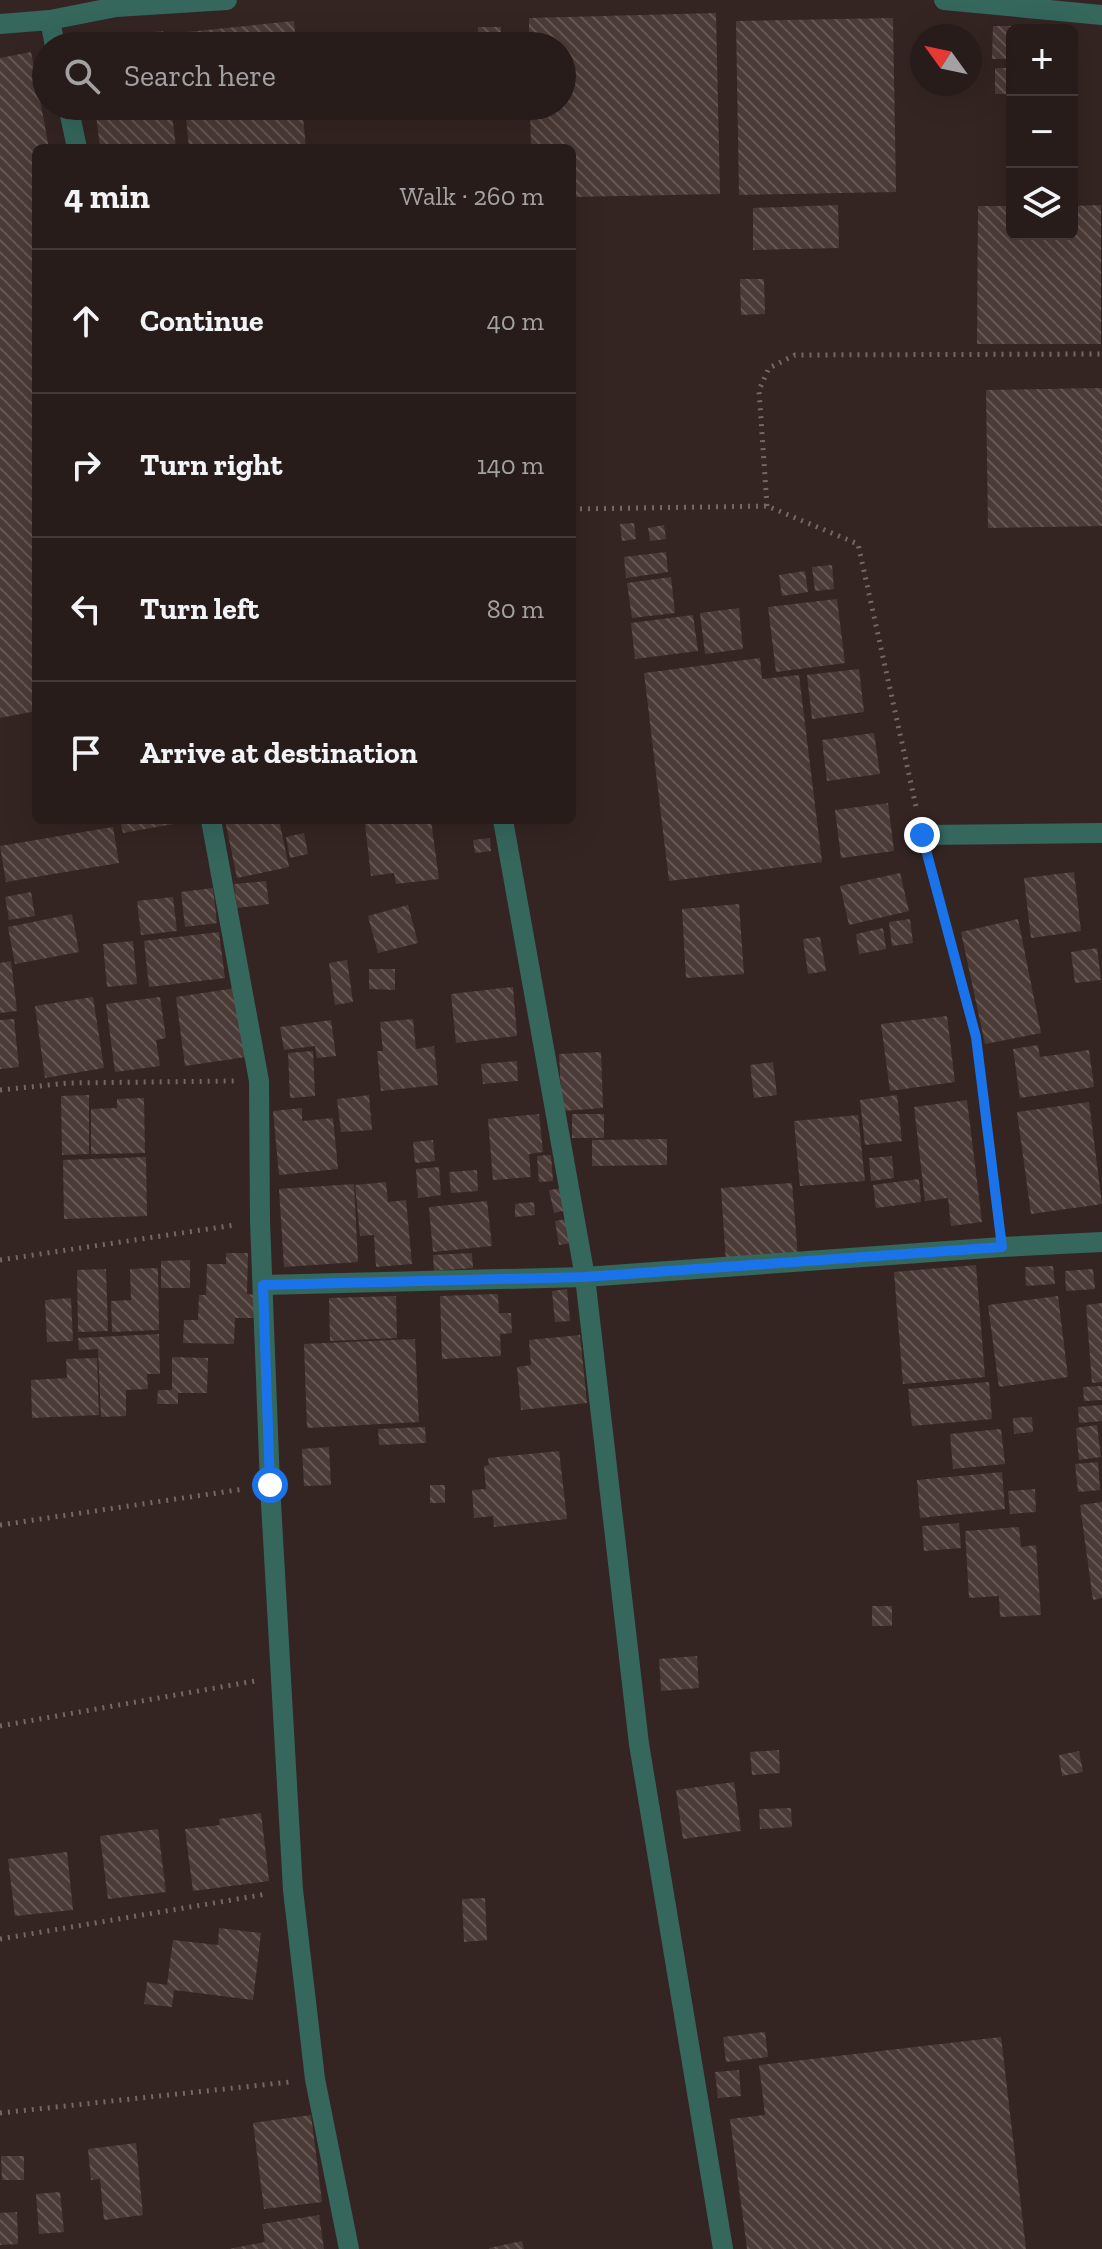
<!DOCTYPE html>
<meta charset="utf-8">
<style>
:root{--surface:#271c1a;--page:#2f2523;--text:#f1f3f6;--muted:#a4a1a2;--line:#433a39}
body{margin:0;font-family:"Zilla Slab",serif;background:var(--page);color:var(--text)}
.controls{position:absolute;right:24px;top:24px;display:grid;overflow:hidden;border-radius:12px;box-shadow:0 8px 32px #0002}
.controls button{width:72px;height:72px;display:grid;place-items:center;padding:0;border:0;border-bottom:2px solid var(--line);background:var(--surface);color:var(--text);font:40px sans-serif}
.compass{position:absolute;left:910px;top:24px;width:72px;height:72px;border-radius:50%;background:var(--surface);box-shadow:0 8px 32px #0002;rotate:303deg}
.stop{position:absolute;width:24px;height:24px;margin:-18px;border:6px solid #1a73e8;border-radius:50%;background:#fff}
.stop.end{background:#1a73e8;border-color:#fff;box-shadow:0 2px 8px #0008}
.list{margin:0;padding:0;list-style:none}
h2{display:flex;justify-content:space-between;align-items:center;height:104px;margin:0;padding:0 32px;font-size:34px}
h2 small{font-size:26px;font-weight:400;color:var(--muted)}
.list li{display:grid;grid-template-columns:52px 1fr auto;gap:24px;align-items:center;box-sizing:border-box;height:144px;padding:0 32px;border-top:2px solid var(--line)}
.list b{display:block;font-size:30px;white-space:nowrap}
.list em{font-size:26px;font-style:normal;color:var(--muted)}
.icon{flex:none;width:44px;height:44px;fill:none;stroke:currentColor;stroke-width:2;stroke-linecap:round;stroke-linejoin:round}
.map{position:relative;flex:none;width:1102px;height:2249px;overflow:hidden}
.search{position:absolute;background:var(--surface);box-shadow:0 8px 32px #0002;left:32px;top:32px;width:544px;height:88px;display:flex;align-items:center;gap:20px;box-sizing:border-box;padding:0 28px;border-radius:44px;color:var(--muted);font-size:30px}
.panel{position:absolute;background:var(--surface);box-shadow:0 8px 32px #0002;left:32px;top:144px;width:544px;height:680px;border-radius:12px}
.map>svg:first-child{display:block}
</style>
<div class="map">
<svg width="1102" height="2249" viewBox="0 0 1102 2249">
<defs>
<pattern id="building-back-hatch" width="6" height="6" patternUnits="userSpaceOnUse" patternTransform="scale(2)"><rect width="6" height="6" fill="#4b3b37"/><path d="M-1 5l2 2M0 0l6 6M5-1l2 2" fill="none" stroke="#655753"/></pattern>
</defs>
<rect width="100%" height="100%" fill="#342522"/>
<!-- building -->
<g fill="url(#building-back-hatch)">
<path d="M716,13L720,194L572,197V148H531L530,106H562V46H529V18Z"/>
<path d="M893,18L896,192L739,195L736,21Z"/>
<path d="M294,21L296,46H179L177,33Z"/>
<path d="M993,26H1019V30H1012V59H992Z"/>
<path d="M478,27H501V45H477Z"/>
<path d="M163,31L165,46H89L88,40Z"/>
<path d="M31,52L49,148H36V711L0,718V58Z"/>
<rect x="995" y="68" width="17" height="26"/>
<path d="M95,106H171L176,148H100Z"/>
<path d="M185,106H302L306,148H189Z"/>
<path d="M838,205L839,248L753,250V208Z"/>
<path d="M1101,205V344H977L978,206H1012V234H1072V206Z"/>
<path d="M740,279H764L765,314L741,315Z"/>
<path d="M1102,388V526L988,528L986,390Z"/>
<path d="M634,523L636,539L622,541L620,524Z"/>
<path d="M664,525L666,539L650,541L648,528Z"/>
<path d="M666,552L668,572L626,578L624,557Z"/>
<path d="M832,565L834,589L815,591L812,567Z"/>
<path d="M805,571L808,592L782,596L779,575Z"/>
<path d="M671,577L675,613L632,618L627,583Z"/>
<path d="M837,599L845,663L776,672L768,607Z"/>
<path d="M739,608L743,649L705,654L700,613Z"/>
<path d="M693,615L698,651L635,659L631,623Z"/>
<path d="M760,658L762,679L799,675L822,862L669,881L644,673Z"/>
<path d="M859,669L864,712L812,719L807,675Z"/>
<path d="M874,733L880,774L827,781L822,740Z"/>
<path d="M888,803L894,851L841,858L835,810Z"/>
<path d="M120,820H185V822L123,833Z"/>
<path d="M225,820H279L289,867L237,878Z"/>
<path d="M399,820H431L439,879L396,884L394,873L371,876L365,824Z"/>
<path d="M113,827L119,863L6,882L0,846Z"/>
<path d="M304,833L308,854L290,858L286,837Z"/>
<path d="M490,838L491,851L475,853L473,840Z"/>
<path d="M1074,872L1081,931L1031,938L1024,878Z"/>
<path d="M900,873L909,911L849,925L840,886Z"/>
<path d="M266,881L269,904L237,908L234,884Z"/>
<path d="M213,888L217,923L185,927L181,892Z"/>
<path d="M31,892L35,916L9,920L5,897Z"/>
<path d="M173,897L177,931L141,935L137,901Z"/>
<path d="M739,904L744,974L686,978L682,909Z"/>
<path d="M408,905L418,943L378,953L368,916Z"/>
<path d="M72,914L79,952L15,964L8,927Z"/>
<path d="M910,919L913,943L892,946L889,922Z"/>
<path d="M1018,919L1041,1033L985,1044L961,932Z"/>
<path d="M883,928L886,949L859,954L856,934Z"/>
<path d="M219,932L225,978L149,987L144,941Z"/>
<path d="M820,937L826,971L808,974L803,939Z"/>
<path d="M133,941L137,984L107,987L103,944Z"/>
<path d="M1097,948L1101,980L1075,983L1071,952Z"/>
<path d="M347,960L353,1002L335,1005L329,963Z"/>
<path d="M11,961L17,1011L0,1013V963Z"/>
<path d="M369,969H395V990L369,989Z"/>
<path d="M513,987L517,1036L456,1043L451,994Z"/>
<path d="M236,988L246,1057L185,1066L176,997Z"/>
<path d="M93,997L104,1068L45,1078L35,1006Z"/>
<path d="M160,997L166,1038L156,1040L160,1066L115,1072L106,1004Z"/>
<path d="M947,1016L955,1082L890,1091L881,1024Z"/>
<path d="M14,1019L19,1067L0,1069V1020Z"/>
<path d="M413,1019L416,1049L434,1046L438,1085L381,1091L377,1051H383L380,1022Z"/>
<path d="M331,1020L336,1056L317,1058L315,1046L284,1050L280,1027Z"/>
<path d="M1038,1045L1040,1057L1089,1050L1094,1087L1020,1098L1013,1049Z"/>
<path d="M313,1051L315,1096L290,1098L288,1053Z"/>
<path d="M601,1052L603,1108L562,1111L559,1054Z"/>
<path d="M517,1061L518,1081L483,1084L481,1064Z"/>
<path d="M773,1062L777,1095L754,1098L750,1065Z"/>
<path d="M89,1095V1154L62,1155L61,1096Z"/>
<path d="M369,1095L372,1130L341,1132L337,1099Z"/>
<path d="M897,1095L902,1141L865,1145L860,1100Z"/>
<path d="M144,1098L145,1153L91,1154V1109L117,1108V1099Z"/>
<path d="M967,1100L982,1222L951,1226L948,1198L925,1201L914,1107Z"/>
<path d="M1089,1102L1102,1204L1031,1214L1017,1112Z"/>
<path d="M302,1108V1121L333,1118L338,1169L279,1175L273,1111Z"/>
<path d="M539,1114L543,1152L529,1154L531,1177L493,1180L488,1119Z"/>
<rect x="572" y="1114" width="32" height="24"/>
<path d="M858,1115L865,1181L800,1186L794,1121Z"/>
<path d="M667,1139V1165L592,1166V1140Z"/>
<path d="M433,1140L435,1161L415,1163L413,1142Z"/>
<path d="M551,1155L553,1181L539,1182L537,1156Z"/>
<path d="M892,1156L894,1178L871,1181L869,1158Z"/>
<path d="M146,1157L147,1216L64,1219L63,1160Z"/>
<path d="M439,1167L441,1195L418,1198L416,1169Z"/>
<path d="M477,1170L478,1191L451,1193L449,1172Z"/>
<path d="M919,1179L921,1202L876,1208L873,1185Z"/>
<path d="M386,1182L388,1202L406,1200L412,1264L376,1267L374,1235L360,1236L355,1185Z"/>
<path d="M792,1183L798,1258L726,1263L721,1188Z"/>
<path d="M354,1184L358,1262L284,1267L279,1189Z"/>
<path d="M564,1188L568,1210L554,1213L549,1190Z"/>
<path d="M487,1201L492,1246L433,1252L429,1207Z"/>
<path d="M534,1202L535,1215L515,1217V1204Z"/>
<path d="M567,1219L572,1243L559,1245L555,1221Z"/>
<path d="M226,1253H248L247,1294L255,1295L254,1318H235L234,1344L183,1343L184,1320H198L199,1295H206L207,1264H226Z"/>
<path d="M472,1253L473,1268L434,1271L433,1255Z"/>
<path d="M190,1260V1288H161V1261Z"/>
<path d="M976,1265L985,1377L903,1384L894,1272Z"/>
<path d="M1053,1266L1055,1284L1026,1286L1025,1267Z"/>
<path d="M158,1268L159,1330L112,1332L111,1301L131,1300L130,1269Z"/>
<path d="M106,1269L108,1331L78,1332L77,1270Z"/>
<path d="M1093,1269L1095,1289L1066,1291L1065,1271Z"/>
<path d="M567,1289L570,1321L555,1322L552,1291Z"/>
<path d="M498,1294L499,1313H511L512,1333L500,1334L501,1356L442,1359L440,1296Z"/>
<path d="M396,1296L397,1338L330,1341L329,1298Z"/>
<path d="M1058,1296L1068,1377L999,1387L988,1305Z"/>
<path d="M71,1298L73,1341L47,1342L45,1300Z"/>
<path d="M1102,1303V1382L1092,1383L1086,1305Z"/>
<path d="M159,1334L160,1374H147L148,1389L126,1390V1416L101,1417L98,1349L79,1350L78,1338Z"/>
<path d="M580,1335L587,1403L521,1410L517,1367L531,1365L529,1340Z"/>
<path d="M415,1339L419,1422L307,1428L304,1344Z"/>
<path d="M172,1357L208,1358L207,1393H178V1404H157L158,1390H172Z"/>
<path d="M97,1358L99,1415L32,1418L31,1380L67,1378L66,1359Z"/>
<path d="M989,1382L992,1419L912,1426L908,1389Z"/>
<path d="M1102,1386V1400L1084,1401L1083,1387Z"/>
<path d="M1102,1405V1421L1079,1423L1078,1407Z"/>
<path d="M1032,1417L1033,1432L1014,1434L1013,1418Z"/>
<path d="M1097,1425L1101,1457L1079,1460L1076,1428Z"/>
<path d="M425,1427L426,1443L379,1445L378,1429Z"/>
<path d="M1001,1429L1005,1464L953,1469L950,1434Z"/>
<path d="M329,1447L331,1485L304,1486L302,1449Z"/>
<path d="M559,1451L567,1519L494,1527L493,1516L474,1518L472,1490L486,1489L484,1466L489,1465L488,1458Z"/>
<path d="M1098,1462L1100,1490L1078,1492L1075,1464Z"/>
<path d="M1002,1472L1005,1509L920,1518L917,1480Z"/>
<rect x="430" y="1485" width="15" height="18"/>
<path d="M1035,1489L1036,1512L1010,1514L1008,1491Z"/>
<path d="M1102,1502V1598L1093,1600L1080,1505Z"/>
<path d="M959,1523L961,1548L924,1551L922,1526Z"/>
<path d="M1019,1527L1021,1547L1036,1545L1041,1615L1000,1617L999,1596L969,1598L965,1531Z"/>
<rect x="872" y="1606" width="20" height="20"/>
<path d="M697,1656L699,1688L661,1691L659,1659Z"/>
<path d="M779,1750L780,1773L752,1775L750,1752Z"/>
<path d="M1079,1751L1083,1772L1062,1776L1059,1755Z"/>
<path d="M734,1782L741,1831L683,1839L676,1790Z"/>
<path d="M791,1808L792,1827L760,1829L759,1809Z"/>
<path d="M261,1813L269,1881L193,1891L185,1829L220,1825L219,1819Z"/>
<path d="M158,1829L166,1892L108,1899L100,1836Z"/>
<path d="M67,1852L73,1910L15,1916L8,1859Z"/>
<path d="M485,1898L487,1940L464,1942L462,1899Z"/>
<path d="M219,1928L261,1933L253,2000L174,1990L172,2007L144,2004L147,1982L167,1985L173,1940L218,1945Z"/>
<path d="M765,2032L768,2057L726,2062L723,2037Z"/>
<path d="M1001,2037L1026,2249H747L730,2119L765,2115L759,2065Z"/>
<path d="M739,2070L741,2096L718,2098L715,2072Z"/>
<path d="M311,2115L322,2202L264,2209L253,2123Z"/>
<path d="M136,2143L143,2215L104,2220L100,2179L91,2180L88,2149Z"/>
<path d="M1,2156H24V2180H2Z"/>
<path d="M60,2192L64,2232L39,2234L36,2194Z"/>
<path d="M17,2212L18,2244L0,2245V2213Z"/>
<path d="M319,2215L324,2249H229L265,2242L262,2224Z"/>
<path d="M522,2241L524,2249H489V2248Z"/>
</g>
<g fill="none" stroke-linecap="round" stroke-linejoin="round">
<!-- path -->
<g stroke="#746764" stroke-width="5" stroke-dasharray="2 6" stroke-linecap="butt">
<path d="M767,506L759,390L769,368L795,355L1102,354"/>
<path d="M572,509L767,506L858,544L917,811"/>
<path d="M929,860L976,1037L999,1222"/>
<path d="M0,1090L68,1083L234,1081"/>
<path d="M0,1260L235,1225"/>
<path d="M0,1525L244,1489"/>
<path d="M0,1726L255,1681"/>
<path d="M0,1939L267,1894"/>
<path d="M0,2113L290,2082"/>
</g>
<!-- minor -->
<g stroke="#35675d" stroke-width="20">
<path d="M944,0L1102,15"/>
<path d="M50,20L55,46"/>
<path d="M0,24L50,20L116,7L227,0"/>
<path d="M68,106L77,148"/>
<path d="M211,820L259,1081L260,1221L270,1485L293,1890L315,2079L349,2249"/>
<path d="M503,820L585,1277L639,1744L723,2249"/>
<path d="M922,835L1102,833"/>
<path d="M263,1285L585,1277L1002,1247L1102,1242"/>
</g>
</g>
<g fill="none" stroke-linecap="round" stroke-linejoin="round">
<!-- route -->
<path stroke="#1a73e8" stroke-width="10" d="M270,1485L263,1285L585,1277L1002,1247L976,1037L922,835"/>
</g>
</svg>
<div class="controls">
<button>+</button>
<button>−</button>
<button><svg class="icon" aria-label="layers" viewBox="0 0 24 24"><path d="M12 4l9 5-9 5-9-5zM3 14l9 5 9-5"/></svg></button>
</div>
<svg class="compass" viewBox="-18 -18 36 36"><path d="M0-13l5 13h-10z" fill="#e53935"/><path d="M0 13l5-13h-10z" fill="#a4a1a2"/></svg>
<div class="stop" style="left:270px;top:1485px"></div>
<div class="stop end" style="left:922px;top:835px"></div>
<div class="search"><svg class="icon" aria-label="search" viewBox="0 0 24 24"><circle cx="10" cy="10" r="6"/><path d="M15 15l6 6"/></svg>Search here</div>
<section class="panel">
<h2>4 min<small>Walk · 260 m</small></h2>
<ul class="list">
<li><svg class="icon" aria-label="ahead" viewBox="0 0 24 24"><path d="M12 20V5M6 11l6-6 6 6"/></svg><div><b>Continue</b></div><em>40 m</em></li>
<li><svg class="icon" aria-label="right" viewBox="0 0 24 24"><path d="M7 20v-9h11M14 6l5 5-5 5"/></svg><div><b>Turn right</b></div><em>140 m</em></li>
<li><svg class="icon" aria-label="left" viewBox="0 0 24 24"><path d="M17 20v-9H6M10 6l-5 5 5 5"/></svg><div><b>Turn left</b></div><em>80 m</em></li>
<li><svg class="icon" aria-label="arrive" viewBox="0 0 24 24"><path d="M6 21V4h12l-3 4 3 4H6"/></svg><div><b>Arrive at destination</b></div></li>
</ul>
</section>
</div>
